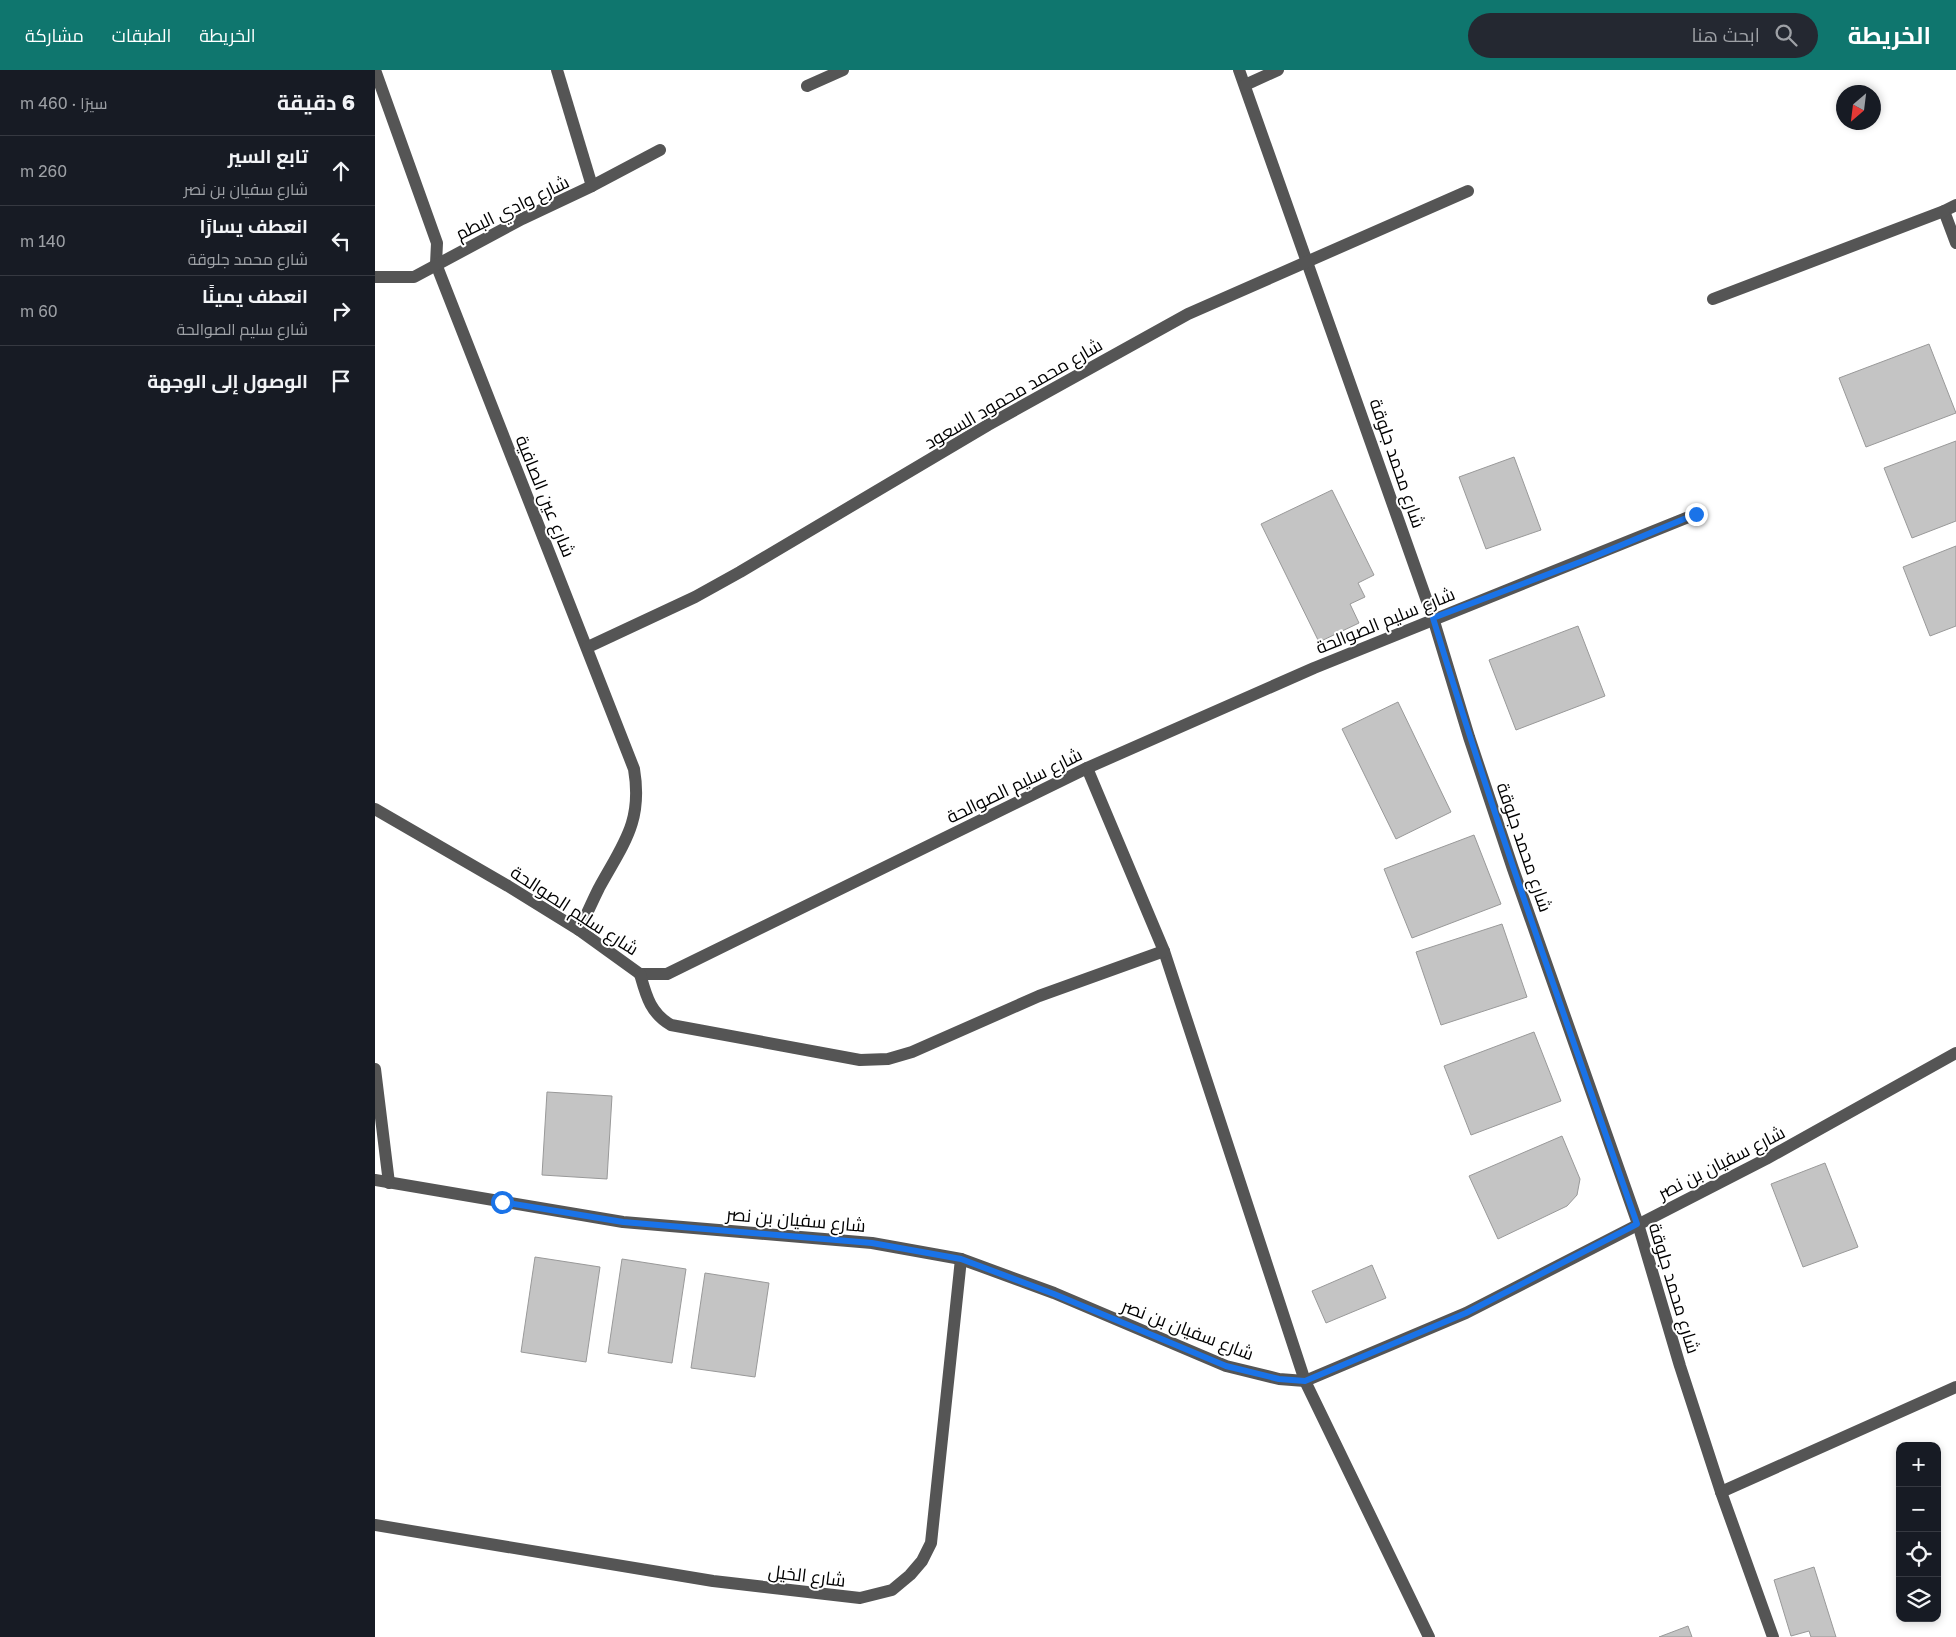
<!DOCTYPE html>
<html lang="ar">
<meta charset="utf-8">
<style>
:root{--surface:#171b24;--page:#242831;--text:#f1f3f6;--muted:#9ea1a6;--line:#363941;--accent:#0f766e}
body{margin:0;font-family:"Golos Text",Cairo,sans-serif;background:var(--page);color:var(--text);direction:rtl}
.controls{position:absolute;right:15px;bottom:15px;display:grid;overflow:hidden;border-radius:10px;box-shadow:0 2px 8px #0003}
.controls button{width:45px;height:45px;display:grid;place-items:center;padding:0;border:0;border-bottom:1px solid var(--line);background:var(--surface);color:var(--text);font:25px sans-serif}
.compass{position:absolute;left:1461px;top:15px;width:45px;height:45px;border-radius:50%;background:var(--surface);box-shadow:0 2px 8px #0003;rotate:208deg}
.stop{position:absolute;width:15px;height:15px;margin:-11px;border:4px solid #1a73e8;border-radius:50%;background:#fff}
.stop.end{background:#1a73e8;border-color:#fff;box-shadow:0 1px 5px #0008}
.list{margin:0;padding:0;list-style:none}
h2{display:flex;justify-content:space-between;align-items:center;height:65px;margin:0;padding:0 20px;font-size:21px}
h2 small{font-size:16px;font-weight:400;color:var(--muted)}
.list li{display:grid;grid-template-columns:32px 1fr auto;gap:15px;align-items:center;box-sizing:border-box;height:70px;padding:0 20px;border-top:1px solid var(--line)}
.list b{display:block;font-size:19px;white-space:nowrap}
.list p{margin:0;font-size:16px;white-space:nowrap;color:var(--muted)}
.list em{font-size:16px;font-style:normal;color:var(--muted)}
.icon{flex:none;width:28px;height:28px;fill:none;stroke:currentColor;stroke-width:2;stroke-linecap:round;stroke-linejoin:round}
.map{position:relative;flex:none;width:1581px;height:1567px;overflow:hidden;direction:ltr}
header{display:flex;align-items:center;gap:30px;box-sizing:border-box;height:70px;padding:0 25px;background:var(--accent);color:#fff}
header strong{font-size:24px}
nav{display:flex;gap:28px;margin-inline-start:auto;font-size:18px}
.search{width:350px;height:45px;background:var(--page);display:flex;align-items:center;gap:12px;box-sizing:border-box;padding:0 18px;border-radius:28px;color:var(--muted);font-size:19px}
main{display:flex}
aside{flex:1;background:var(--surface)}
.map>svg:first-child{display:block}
</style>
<header>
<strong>الخريطة</strong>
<div class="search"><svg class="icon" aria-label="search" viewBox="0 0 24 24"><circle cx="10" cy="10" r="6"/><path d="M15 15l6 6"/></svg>ابحث هنا</div>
<nav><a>الخريطة</a><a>الطبقات</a><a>مشاركة</a></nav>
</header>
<main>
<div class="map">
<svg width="1581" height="1567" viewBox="0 0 1581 1567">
<rect width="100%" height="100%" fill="#fff"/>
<!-- building -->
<g fill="#c4c4c4" stroke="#999">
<path d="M1554,274L1581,343L1491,377L1464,308Z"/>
<path d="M1581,371V451L1537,468L1509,398Z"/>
<path d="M1139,387L1166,460L1111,479L1084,407Z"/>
<path d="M957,420L999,505L983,513L990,527L975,534L984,553L944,572L886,454Z"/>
<path d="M1581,476V556L1555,566L1528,497Z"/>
<path d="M1203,556L1230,626L1141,660L1114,590Z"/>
<path d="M1023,632L1076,742L1021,769L967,659Z"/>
<path d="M1099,765L1126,834L1037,868L1009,799Z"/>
<path d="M1127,854L1152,927L1066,955L1041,882Z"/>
<path d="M1159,962L1186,1031L1096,1065L1069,996Z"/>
<path d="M172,1022L237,1026L232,1109L167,1105Z"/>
<path d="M1187,1066L1205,1109L1202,1125L1192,1136L1123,1169L1094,1106Z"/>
<path d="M1450,1093L1483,1177L1428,1197L1396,1114Z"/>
<path d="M160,1187L225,1197L211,1292L146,1282Z"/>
<path d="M247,1189L311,1199L297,1293L233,1283Z"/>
<path d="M997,1195L1011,1228L951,1253L937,1221Z"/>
<path d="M330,1203L394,1213L380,1307L316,1298Z"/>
<path d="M1439,1497L1461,1567H1436L1434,1561L1416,1566L1399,1510Z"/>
<path d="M1313,1556L1317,1567H1284Z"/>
</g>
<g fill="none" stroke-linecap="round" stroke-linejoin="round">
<!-- minor -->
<g stroke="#555" stroke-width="12">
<path d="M0,0L62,173L61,194L259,699C268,752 248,774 224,818C217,832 211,846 204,860"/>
<path d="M182,0L217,116"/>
<path d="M864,0L1058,548L1094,667L1138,799L1263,1154L1305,1296L1346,1422L1398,1567"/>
<path d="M870,15L903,0"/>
<path d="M432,16L468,0"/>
<path d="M1581,135L1569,141L1581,173"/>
<path d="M0,207H39L147,149L217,116L285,80"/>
<path d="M1338,229L1569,141"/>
<path d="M213,577L320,527L365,502L613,355L813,244L1093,121"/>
<path d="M712,698L789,881L930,1311L1054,1567"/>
<path d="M0,739L133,816L204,860L265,904H292L712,698L939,598L1321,444"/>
<path d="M265,904C271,925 275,943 296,955L485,990L513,989L537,982L664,926L789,881"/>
<path d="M0,999L14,1113"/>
<path d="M0,1110L248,1152L497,1173L586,1189L679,1223L851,1296L904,1309L930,1311L1091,1243L1391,1089L1581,983"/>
<path d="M1346,1422L1581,1317"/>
<path d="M0,1455L338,1511L485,1528L517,1520L535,1505L547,1491L556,1473L586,1189"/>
</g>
</g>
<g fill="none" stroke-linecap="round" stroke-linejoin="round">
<!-- route -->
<path stroke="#1a73e8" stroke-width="6" d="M127,1132L248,1152L497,1173L586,1189L679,1224L851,1296L904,1309L930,1311L1091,1243L1262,1154C1192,953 1120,753 1058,548L1213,489L1321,444"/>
</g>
<g text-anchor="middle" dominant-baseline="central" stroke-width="4" stroke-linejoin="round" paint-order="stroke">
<!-- street labels -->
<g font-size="18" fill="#000" stroke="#fff">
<text transform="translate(137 137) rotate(-26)">شارع وادي البطم</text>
<text transform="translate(638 323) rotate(-30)">شارع محمد محمود السعود</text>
<text transform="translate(1023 393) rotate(71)">شارع محمد جلوقة</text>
<text transform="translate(171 426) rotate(68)">شارع عين الصافية</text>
<text transform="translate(1010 550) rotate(-22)">شارع سليم الصوالحة</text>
<text transform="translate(639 715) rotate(-26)">شارع سليم الصوالحة</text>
<text transform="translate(1150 777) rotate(71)">شارع محمد جلوقة</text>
<text transform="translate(200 840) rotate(33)">شارع سليم الصوالحة</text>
<text transform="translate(1346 1092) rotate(-27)">شارع سفيان بن نصر</text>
<text transform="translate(421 1149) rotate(5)">شارع سفيان بن نصر</text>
<text transform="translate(1300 1218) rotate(73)">شارع محمد جلوقة</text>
<text transform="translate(813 1259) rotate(21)">شارع سفيان بن نصر</text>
<text transform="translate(432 1505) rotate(7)">شارع الخيل</text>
</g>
</g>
</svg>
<div class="controls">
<button>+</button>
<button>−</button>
<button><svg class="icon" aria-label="locate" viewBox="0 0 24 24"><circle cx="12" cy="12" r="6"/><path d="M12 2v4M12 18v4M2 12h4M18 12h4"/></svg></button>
<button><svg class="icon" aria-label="layers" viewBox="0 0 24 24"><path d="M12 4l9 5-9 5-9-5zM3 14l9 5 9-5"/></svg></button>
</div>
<svg class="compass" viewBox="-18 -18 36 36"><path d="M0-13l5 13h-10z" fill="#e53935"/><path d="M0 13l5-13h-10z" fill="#9ea1a6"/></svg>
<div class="stop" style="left:127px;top:1132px"></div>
<div class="stop end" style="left:1321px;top:444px"></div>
</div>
<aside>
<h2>6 دقيقة<small>سيرًا · 460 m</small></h2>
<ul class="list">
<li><svg class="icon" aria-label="ahead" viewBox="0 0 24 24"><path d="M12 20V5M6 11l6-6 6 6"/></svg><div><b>تابع السير</b><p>شارع سفيان بن نصر</p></div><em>260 m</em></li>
<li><svg class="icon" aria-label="left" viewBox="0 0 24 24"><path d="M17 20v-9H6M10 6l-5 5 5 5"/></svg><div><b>انعطف يسارًا</b><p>شارع محمد جلوقة</p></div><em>140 m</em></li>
<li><svg class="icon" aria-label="right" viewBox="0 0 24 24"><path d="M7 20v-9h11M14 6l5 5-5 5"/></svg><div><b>انعطف يمينًا</b><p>شارع سليم الصوالحة</p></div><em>60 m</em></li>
<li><svg class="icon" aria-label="arrive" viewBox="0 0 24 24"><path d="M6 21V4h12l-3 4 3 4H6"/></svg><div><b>الوصول إلى الوجهة</b></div></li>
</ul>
</aside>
</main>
